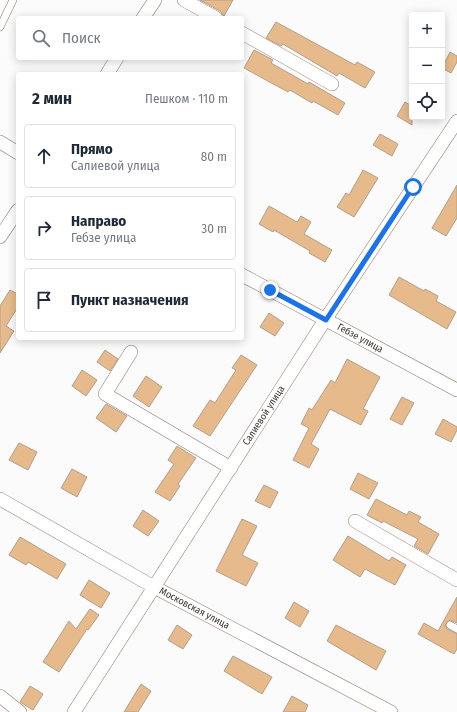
<!DOCTYPE html>
<html lang="ru">
<meta charset="utf-8">
<style>
:root{--surface:#fff;--page:#f6f6f7;--text:#1f2937;--muted:#747a83;--line:#e0e1e3}
body{margin:0;font-family:"Fira Sans Condensed",sans-serif;background:var(--page);color:var(--text)}
.controls{position:absolute;right:12px;top:12px;display:grid;overflow:hidden;border-radius:4px;box-shadow:0 2px 10px #0003}
.controls button{width:36px;height:36px;display:grid;place-items:center;padding:0;border:0;border-bottom:1px solid var(--line);background:var(--surface);color:var(--text);font:20px sans-serif}
.stop{position:absolute;width:12px;height:12px;margin:-9px;border:3px solid #1a73e8;border-radius:50%;background:#fff}
.stop.end{background:#1a73e8;border-color:#fff;box-shadow:0 1px 4px #0008}
.list{margin:0;padding:0;list-style:none}
h2{display:flex;justify-content:space-between;align-items:center;height:52px;margin:0;padding:0 16px;font-size:17px}
h2 small{font-size:13px;font-weight:400;color:var(--muted)}
.list li{display:grid;grid-template-columns:26px 1fr auto;gap:12px;align-items:center;box-sizing:border-box;height:64px;margin:0 8px 8px;padding:0 8px;border:1px solid var(--line);border-radius:4px}
.list b{display:block;font-size:15px;white-space:nowrap}
.list p{margin:0;font-size:13px;white-space:nowrap;color:var(--muted)}
.list em{font-size:13px;font-style:normal;color:var(--muted)}
.icon{flex:none;width:22px;height:22px;fill:none;stroke:currentColor;stroke-width:2;stroke-linecap:round;stroke-linejoin:round}
.map{position:relative;flex:none;width:457px;height:712px;overflow:hidden}
.search{position:absolute;background:var(--surface);box-shadow:0 2px 10px #0003;left:16px;top:16px;width:228px;height:44px;display:flex;align-items:center;gap:10px;box-sizing:border-box;padding:0 14px;border-radius:4px;color:var(--muted);font-size:15px}
.panel{position:absolute;background:var(--surface);box-shadow:0 2px 10px #0003;left:16px;top:72px;width:228px;height:268px;border-radius:4px}
.map>svg:first-child{display:block}
</style>
<div class="map">
<svg width="457" height="712" viewBox="0 0 457 712">
<rect width="100%" height="100%" fill="#fbfbfb"/>
<!-- building -->
<g fill="#e6ba8b" stroke="#b29f8b">
<path d="M200,0H233L224,16L220,11Z"/>
<path d="M276,22L355,65L357,62L375,72L365,88L339,73L337,76L283,44L281,46L266,38Z"/>
<path d="M254,50L273,60L271,63L308,84L309,82L345,103L338,115L313,101L312,103L290,90L288,92L244,68Z"/>
<path d="M450,52L457,56V62L451,73L442,68Z"/>
<path d="M405,102L412,106V125L397,116Z"/>
<path d="M380,134L398,144L392,156L373,145Z"/>
<path d="M363,170L378,178L354,217L337,207L346,193L349,195Z"/>
<path d="M457,185V218L446,236L432,228Z"/>
<path d="M269,206L297,222L301,216L311,222L304,234L332,250L325,262L309,253L310,251L274,230L273,232L259,224Z"/>
<path d="M399,277L424,291L425,289L438,296L436,301L456,312L447,329L389,295Z"/>
<path d="M10,290L18,294V307L6,326L14,331L0,353V306Z"/>
<path d="M269,313L284,323L275,336L260,327Z"/>
<path d="M105,350L118,359L110,371L97,362Z"/>
<path d="M241,355L257,365L210,436L193,426L210,400L215,403L236,370L232,368Z"/>
<path d="M347,359L380,377L363,409L368,411L361,425L330,409L311,444L319,449L309,468L293,460L309,428L301,424L309,408L312,410L331,380L335,383Z"/>
<path d="M82,370L97,380L86,396L72,386Z"/>
<path d="M146,376L162,387L149,407L133,396Z"/>
<path d="M402,397L414,403L402,425L390,419Z"/>
<path d="M106,404L127,416L116,432L96,418Z"/>
<path d="M443,419L457,427V430L451,442L435,434Z"/>
<path d="M19,443L37,452L28,470L9,460Z"/>
<path d="M177,446L196,458L178,484L180,486L170,501L155,492L174,464L168,460Z"/>
<path d="M72,469L87,477L77,497L61,488Z"/>
<path d="M358,473L378,483L369,499L350,489Z"/>
<path d="M264,485L278,492L270,508L255,501Z"/>
<path d="M376,499L407,515L409,511L421,517L418,522L439,534L428,554L414,546L418,539L383,521L382,523L367,515Z"/>
<path d="M143,510L159,521L148,536L133,526Z"/>
<path d="M242,519L257,526L242,555L258,563L246,586L216,571Z"/>
<path d="M348,536L389,561L392,557L406,565L395,585L365,569L360,577L333,560Z"/>
<path d="M20,537L66,564L57,579L28,562L26,565L9,555Z"/>
<path d="M89,580L110,593L101,608L80,595Z"/>
<path d="M457,597V623L450,620L445,625L447,629L457,634V649L454,654L418,634L424,623L438,631Z"/>
<path d="M294,602L309,611L300,627L285,618Z"/>
<path d="M90,609L99,615L88,630L87,629L59,672L43,662L69,621L76,629Z"/>
<path d="M177,625L192,635L183,649L168,640Z"/>
<path d="M336,625L386,651L376,670L327,641Z"/>
<path d="M233,656L272,677L262,694L224,671Z"/>
<path d="M141,684L151,691L138,712H124Z"/>
<path d="M30,686L43,694L33,710L20,702Z"/>
<path d="M292,696L308,705L305,712H283Z"/>
</g>
<g fill="none" stroke-linecap="round" stroke-linejoin="round">
<!-- lane casing -->
<g stroke="#8f766b" stroke-width="8">
<g id="lane">
<path d="M0,27L13,0"/>
<path d="M450,625L457,629"/>
</g>
</g>
<!-- street casing -->
<g stroke="#8f766b" stroke-width="14">
<g id="street">
<path d="M184,0L216,18"/>
<path d="M143,18L155,0"/>
<path d="M242,33L332,84"/>
<path d="M107,74L117,58"/>
<path d="M0,142L18,153"/>
<path d="M0,237L18,210"/>
<path id="s1" d="M242,275L457,390"/>
<path d="M131,352L105,394L231,468"/>
<path id="s2" d="M0,499L154,587L391,712"/>
<path d="M355,521L457,580"/>
<path d="M0,696L20,712"/>
<path id="s3" d="M74,712L325,320L457,121"/>
</g>
</g>
<!-- lane -->
<use href="#lane" stroke="#fff" stroke-width="7"/>
<!-- street -->
<use href="#street" stroke="#fff" stroke-width="13"/>
</g>
<g fill="none" stroke-linecap="round" stroke-linejoin="round">
<!-- route -->
<path stroke="#1a73e8" stroke-width="5" d="M270,290L326,320L413,187"/>
</g>
<g text-anchor="middle" dominant-baseline="central" stroke-width="3" stroke-linejoin="round" paint-order="stroke">
<!-- street labels -->
<g font-size="10" fill="#3f342f" stroke="#fbfbfb">
<text stroke="none"><textPath href="#s1" startOffset="134">Гебзе улица</textPath></text>
<text stroke="none"><textPath href="#s3" startOffset="352">Салиевой улица</textPath></text>
<text stroke="none"><textPath href="#s2" startOffset="223">Московская улица</textPath></text>
</g>
</g>
</svg>
<div class="controls">
<button>+</button>
<button>−</button>
<button><svg class="icon" aria-label="locate" viewBox="0 0 24 24"><circle cx="12" cy="12" r="6"/><path d="M12 2v4M12 18v4M2 12h4M18 12h4"/></svg></button>
</div>
<div class="stop" style="left:413px;top:187px"></div>
<div class="stop end" style="left:270px;top:290px"></div>
<div class="search"><svg class="icon" aria-label="search" viewBox="0 0 24 24"><circle cx="10" cy="10" r="6"/><path d="M15 15l6 6"/></svg>Поиск</div>
<section class="panel">
<h2>2 мин<small>Пешком · 110 m</small></h2>
<ul class="list">
<li><svg class="icon" aria-label="ahead" viewBox="0 0 24 24"><path d="M12 20V5M6 11l6-6 6 6"/></svg><div><b>Прямо</b><p>Салиевой улица</p></div><em>80 m</em></li>
<li><svg class="icon" aria-label="right" viewBox="0 0 24 24"><path d="M7 20v-9h11M14 6l5 5-5 5"/></svg><div><b>Направо</b><p>Гебзе улица</p></div><em>30 m</em></li>
<li><svg class="icon" aria-label="arrive" viewBox="0 0 24 24"><path d="M6 21V4h12l-3 4 3 4H6"/></svg><div><b>Пункт назначения</b></div></li>
</ul>
</section>
</div>
